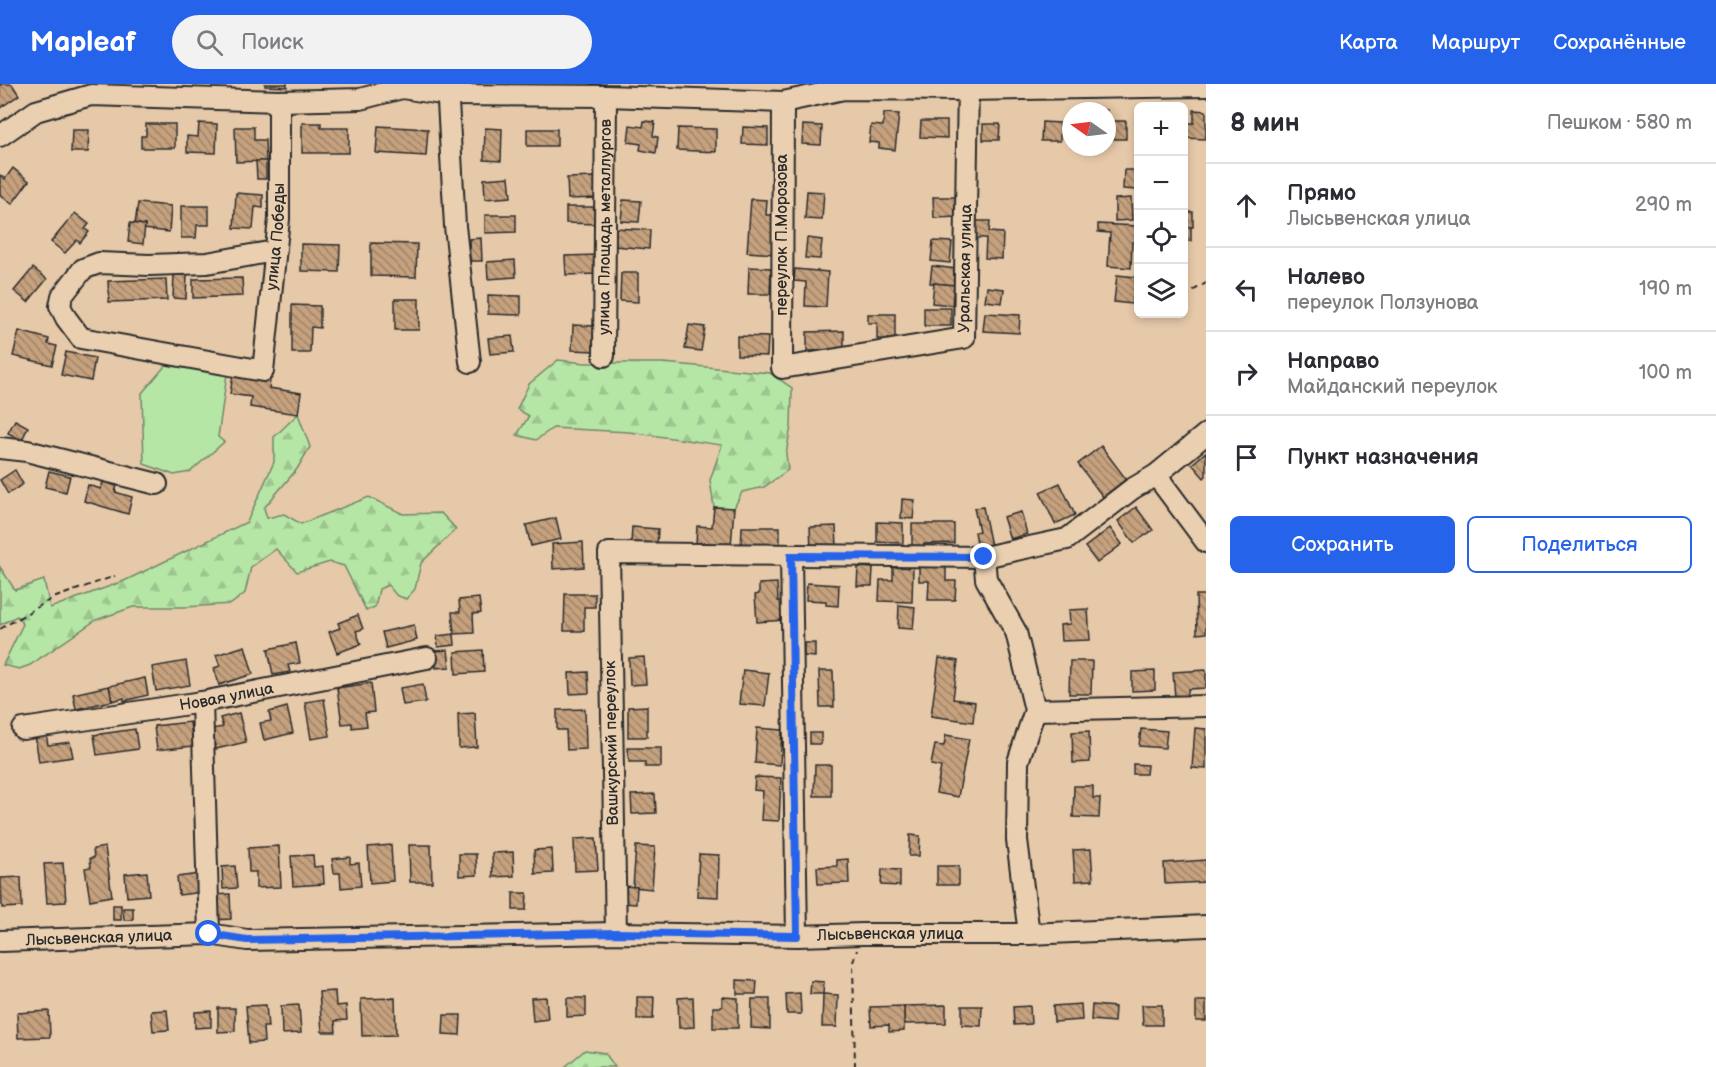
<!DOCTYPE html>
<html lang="ru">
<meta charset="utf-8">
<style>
:root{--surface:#fff;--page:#f2f2f3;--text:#2b2b33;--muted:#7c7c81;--line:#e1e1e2;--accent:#2563eb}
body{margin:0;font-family:"Balsamiq Sans",sans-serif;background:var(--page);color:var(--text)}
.controls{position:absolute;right:18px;top:18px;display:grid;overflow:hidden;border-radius:9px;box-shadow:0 3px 9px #0003}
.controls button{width:54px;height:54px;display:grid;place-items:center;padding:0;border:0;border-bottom:2px solid var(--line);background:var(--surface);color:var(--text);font:30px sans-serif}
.compass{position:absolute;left:1062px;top:18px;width:54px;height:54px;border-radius:50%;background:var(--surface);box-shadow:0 3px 9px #0003;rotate:284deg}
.stop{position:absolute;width:18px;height:18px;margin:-14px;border:4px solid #2563eb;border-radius:50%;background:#fff}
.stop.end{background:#2563eb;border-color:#fff;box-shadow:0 2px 6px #0008}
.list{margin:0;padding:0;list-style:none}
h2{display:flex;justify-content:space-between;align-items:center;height:78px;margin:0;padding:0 24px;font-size:26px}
h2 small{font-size:20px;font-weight:400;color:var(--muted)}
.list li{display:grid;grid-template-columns:39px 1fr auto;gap:18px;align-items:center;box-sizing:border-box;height:84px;padding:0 24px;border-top:2px solid var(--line)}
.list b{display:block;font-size:22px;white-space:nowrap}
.list p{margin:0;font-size:20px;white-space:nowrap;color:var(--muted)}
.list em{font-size:20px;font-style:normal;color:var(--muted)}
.actions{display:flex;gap:12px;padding:18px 24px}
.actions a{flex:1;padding:14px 0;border:2px solid var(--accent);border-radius:9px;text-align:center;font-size:21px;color:var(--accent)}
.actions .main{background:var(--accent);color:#fff}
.icon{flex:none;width:33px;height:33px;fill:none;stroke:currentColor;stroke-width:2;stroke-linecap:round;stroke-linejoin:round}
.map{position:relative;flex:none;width:1206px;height:983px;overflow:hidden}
header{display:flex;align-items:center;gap:36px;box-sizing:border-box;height:84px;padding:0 30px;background:var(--accent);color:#fff}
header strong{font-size:28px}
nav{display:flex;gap:33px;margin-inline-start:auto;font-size:21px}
.search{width:420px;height:54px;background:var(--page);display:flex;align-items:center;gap:15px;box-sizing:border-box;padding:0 21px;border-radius:33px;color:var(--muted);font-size:22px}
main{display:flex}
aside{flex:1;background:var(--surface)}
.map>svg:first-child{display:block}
</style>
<header>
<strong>Mapleaf</strong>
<div class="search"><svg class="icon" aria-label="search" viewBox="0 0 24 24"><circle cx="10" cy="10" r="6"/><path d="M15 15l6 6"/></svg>Поиск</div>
<nav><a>Карта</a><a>Маршрут</a><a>Сохранённые</a></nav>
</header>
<main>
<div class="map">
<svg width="1206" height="983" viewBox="0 0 1206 983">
<defs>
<pattern id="forest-firs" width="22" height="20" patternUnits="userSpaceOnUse" patternTransform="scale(1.5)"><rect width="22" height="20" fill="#b6e6a6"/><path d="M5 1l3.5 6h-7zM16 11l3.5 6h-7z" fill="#9dc58f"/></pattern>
<pattern id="building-back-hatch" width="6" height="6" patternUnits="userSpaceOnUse" patternTransform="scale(1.5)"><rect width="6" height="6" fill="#c5a17e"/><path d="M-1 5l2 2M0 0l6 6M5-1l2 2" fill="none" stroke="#a08367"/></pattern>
</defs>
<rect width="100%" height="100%" fill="#e6c9a9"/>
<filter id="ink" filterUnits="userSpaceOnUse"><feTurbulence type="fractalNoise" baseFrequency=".0167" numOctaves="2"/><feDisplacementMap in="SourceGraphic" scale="12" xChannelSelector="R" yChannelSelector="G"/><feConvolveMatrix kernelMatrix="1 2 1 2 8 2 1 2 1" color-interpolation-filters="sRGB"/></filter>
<g filter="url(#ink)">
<!-- grass -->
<path fill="#b6e6a6" stroke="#708868" stroke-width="1.5" d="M166,281L227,290L218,353L224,358L190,388L174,391L144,380L142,309Z"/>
<!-- forest -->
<g fill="url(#forest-firs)" stroke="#708868" stroke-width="1.5">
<path d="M558,276L585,279H664L770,289L792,304L791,342L786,370L788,386L764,403L742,408L734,424L714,423L710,396L722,361L629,348L553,344L536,356L517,351L529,332L517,325L529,300Z"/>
<path d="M298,330L310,363L297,385L264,424L267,434L284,430L301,440L369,413L403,430L441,429L456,445L421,479L415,505L406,515L396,511L388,501L379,505L375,523L366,526L344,482L330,478L297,488L276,465L251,483L245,509L231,520L185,523H133L96,536L30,581L19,585L3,581L23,540L17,532L0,541V483L15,506L44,496L50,524L124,497L247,438L274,378V353Z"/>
<path d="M585,966L605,969L615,983H565Z"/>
</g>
<!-- building -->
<g fill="url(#building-back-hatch)" stroke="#2b2b2b" stroke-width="1.5">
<path d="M0,0H12L19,11L0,24Z"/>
<path d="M265,0H287V3L265,2Z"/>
<rect x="590" y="0" width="27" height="4"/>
<path d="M1107,26V37H1126V55H1107V27H1091Z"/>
<path d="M1194,26L1206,27V55L1184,54V39H1194Z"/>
<path d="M884,29L899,30L895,66L879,64V59L869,58L871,41L883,42Z"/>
<path d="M644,37L655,38L653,52L658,53L656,69L640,66L641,60L628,58L630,41L643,43Z"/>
<path d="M921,37H947V54L920,53Z"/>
<path d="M1042,38L1060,39V57H1041Z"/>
<path d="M199,39L217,40L216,69L187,68V52L198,53Z"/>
<path d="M302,39H321V44H349V69H302Z"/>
<path d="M146,40H175V64H141V52H146Z"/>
<path d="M983,40H1000L999,56H983Z"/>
<path d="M803,41L822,42L821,61L802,60Z"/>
<path d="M378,42L428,45L426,72L376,69Z"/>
<path d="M235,43H254V56H265L266,77L236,78Z"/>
<path d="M743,43L768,44V61L742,60Z"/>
<path d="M485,44L502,45L501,77L484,76Z"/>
<path d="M678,44L716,45V68L677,66Z"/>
<rect x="527" y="45" width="30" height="17"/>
<path d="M72,46H89L88,68H71Z"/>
<path d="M256,77H266V95H257Z"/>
<path d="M13,84L29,97L12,120L0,111V91L5,95Z"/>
<path d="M1124,86H1137V106L1123,105Z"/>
<path d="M509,93L511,113L485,115L484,95Z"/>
<path d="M596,93L597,114L568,115L567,94Z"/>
<path d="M807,107L824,108L822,136L805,135Z"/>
<path d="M236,109L263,111V124L255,123L253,145L234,144Z"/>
<path d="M1184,109H1187V128H1193V143H1184Z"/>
<path d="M933,113H957L958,133L934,134Z"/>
<path d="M1131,114L1132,136L1115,137V115Z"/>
<path d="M751,115L767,116L766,131H777L775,170L747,168Z"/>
<path d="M623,116L641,117L639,138L621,137Z"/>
<path d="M138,119L171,122L169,148L144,145L145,141L135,140Z"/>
<path d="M181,122H209V141H197L196,154H181Z"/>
<path d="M566,123H597V140L566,139Z"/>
<path d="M75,129L89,140L85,145L89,148L80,159L77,156L65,169L51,158Z"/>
<path d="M485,131H516V148L485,149Z"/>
<path d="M975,137H990L989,148L1003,149L1002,175L985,174L986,154H974Z"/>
<path d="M130,139L145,141L143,160L128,158Z"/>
<path d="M1098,140L1138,142V158H1132L1131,184L1108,182L1110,149L1098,148Z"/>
<rect x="1184" y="143" width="7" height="14"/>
<path d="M615,144L650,146L649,165L614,162Z"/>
<path d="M481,154L482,177H470L469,155Z"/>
<path d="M807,154L822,156L820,175L805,174Z"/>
<path d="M933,157L952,158L950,179L931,177Z"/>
<path d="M371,159L417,160L416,193L371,192Z"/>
<path d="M301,160L340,161L339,188L301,187Z"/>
<path d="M597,171L598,190L566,191L565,172Z"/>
<path d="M515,176L516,193L488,195L487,178Z"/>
<path d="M932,182L956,185L954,201L930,199Z"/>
<path d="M749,183L771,184L770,210H748Z"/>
<path d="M33,184L47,195L28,218L14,207Z"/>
<path d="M795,185L828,188L826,223L805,222L806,198L794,197Z"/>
<path d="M621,189H638V218L620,217Z"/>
<path d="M174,190L187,191L186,215L173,214Z"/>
<path d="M1117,191L1136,193L1132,220L1114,218Z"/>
<path d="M242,194L243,212L193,214V195Z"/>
<path d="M166,195L167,216L109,218L108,197Z"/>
<path d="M934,199L954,201L952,221L932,219Z"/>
<path d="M987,203L1004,205L1002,219L985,217Z"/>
<path d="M488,211L521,212V231L488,230Z"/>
<rect x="395" y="215" width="24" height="31"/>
<path d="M292,221L320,222V244L311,243L310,269H292Z"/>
<rect x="924" y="224" width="27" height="18"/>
<path d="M985,229L1020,231L1019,249L983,247Z"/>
<path d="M868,230H895V255H877V239H868Z"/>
<path d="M573,241L594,242V267L572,266Z"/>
<path d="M689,241L705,243L701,267L685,265Z"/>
<path d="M19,247L49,255L48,260L57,262L52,281L13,272Z"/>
<path d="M844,247V266L807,267V248Z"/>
<path d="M512,252L514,268L490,270L488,254Z"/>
<path d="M737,252L768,253L767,272L737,271Z"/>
<path d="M66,268L95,274L91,297L61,291Z"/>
<path d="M233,291L270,296L269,304L301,309L298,330L250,323L251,313L230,310Z"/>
<path d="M15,336L28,343L22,356L8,349Z"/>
<path d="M1101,362L1126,395L1103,413L1078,380Z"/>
<path d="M1206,368V392L1204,394L1192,380Z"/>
<path d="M15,386L23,400L8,410L0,396Z"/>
<path d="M49,387L70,392L66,408L45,403Z"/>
<path d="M103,398L117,402L115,408L132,413L128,430L84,417L88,401L101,405Z"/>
<path d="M1060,399L1075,431L1055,440L1040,408Z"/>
<path d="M902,415L915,416L913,435L901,434Z"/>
<path d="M714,423L734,424L731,462L696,460L697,442L712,443Z"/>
<path d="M983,423L991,462L978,464L975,448L979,447L974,424Z"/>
<path d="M1136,423L1153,446L1134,459L1118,437Z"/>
<path d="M1021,428L1027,450L1010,455L1003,433Z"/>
<path d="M556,434L561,455L531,462L526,441Z"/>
<path d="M877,438L903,439V459L877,458Z"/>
<path d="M912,440H954V459L924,460V464H912Z"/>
<path d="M836,442L837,462L811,464L810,443Z"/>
<path d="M632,443L658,445L657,461L631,460Z"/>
<path d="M742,443H780V466H741Z"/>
<path d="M1110,444L1122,460L1097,479L1085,463Z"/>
<path d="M583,458L584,483L553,485L552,460Z"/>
<path d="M919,479L946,480V497H956L955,516H928L929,497H919Z"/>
<path d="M893,482H913L912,518L879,517L880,496H893Z"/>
<path d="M858,483L873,484L872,502H857Z"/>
<path d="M777,499L778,517H783L785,536L757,538L755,511L759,510V500Z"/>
<path d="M807,499L839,501L838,522L826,521V517L806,516Z"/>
<path d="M565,510H595V523H584V547H564Z"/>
<path d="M1196,511H1206V549L1197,550Z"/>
<path d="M479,514L481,529L473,530L474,549L454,550L452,528H460L459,516Z"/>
<path d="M899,521L915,523L913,545L898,544Z"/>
<path d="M1088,525L1090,556L1061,557L1060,541L1070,540L1069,526Z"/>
<path d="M358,531L363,545L356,547L361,560L337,569L329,548L340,544L338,539Z"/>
<path d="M414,541L417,556L386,564L382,548Z"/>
<path d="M454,550L455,561L438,563L437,552Z"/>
<path d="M296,559L300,579L288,581L290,588L273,591L268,565Z"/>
<path d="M804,559H815V573L804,572Z"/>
<path d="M245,562L253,590L219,601L214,584L220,582L216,571Z"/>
<path d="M448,566L450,583L436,584L435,567Z"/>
<path d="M483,566L484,588L456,590L455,568Z"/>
<path d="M644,573L646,600L630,601L629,574Z"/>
<path d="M939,574L958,577L953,615L975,618L973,638L931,632Z"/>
<path d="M186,577L190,601L156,607L152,583Z"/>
<path d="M1070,577H1092L1091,610H1069Z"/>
<path d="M743,586L769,589L765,622L739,620Z"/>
<path d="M1206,586V604L1188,605V614H1175L1173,588Z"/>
<path d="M819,587H833L834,623H820Z"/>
<path d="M1155,587V606L1132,607V588Z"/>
<path d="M588,588L589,609L570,610L569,589Z"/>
<path d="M145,594L148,611L124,617V614L112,617L109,602Z"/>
<path d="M371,599L374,628L365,629L367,642L352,644V639L342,640L337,604Z"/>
<path d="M423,600L426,618L403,621L400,604Z"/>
<path d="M109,602L112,617L76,625L73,610Z"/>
<path d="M324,615L330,652L311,655L305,618Z"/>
<path d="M647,622V653H628V623Z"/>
<path d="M287,623L293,649L264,656L260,639L271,637L269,628Z"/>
<path d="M585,625L586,665L567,666L566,646H557V626Z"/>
<path d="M239,629L246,658L216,665L212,645L223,643L220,634Z"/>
<path d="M475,629L477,663L459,664L458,630Z"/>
<path d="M190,638L193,662L157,666L154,642Z"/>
<path d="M757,644L782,646L780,681L755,679Z"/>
<path d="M1195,644L1206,645V685L1192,684Z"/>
<path d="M135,645L138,665L97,671L94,651Z"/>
<path d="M1141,645L1167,647L1165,664L1139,662Z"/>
<path d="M1089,647L1090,678L1073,679L1072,648Z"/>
<path d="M46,649L48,661L70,658L73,673L39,678L35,651Z"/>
<rect x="810" y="649" width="11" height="11"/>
<path d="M946,651L969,655L958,713L936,709L941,683L931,681L935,661L944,662Z"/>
<path d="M628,664H661V683H645V678H629Z"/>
<path d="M1133,680L1147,681L1146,690H1133Z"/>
<path d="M815,681H831V712H814Z"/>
<path d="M755,693L781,694L779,737L761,736L763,707L754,706Z"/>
<path d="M1074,702H1093V714H1100L1099,734L1073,733Z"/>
<path d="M655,710L656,729L632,730L631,711Z"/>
<path d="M910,751L920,752L919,772H909Z"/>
<path d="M596,754L598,786L575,787L574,755Z"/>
<path d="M391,761L393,797L370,799L368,763Z"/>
<path d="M409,761H431L432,798H410Z"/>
<path d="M279,762L281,803L256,804V788H249L248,764Z"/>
<path d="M636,762L655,763L652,805L633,803Z"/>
<path d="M105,763L112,812L90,816L85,784L91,783L90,774H94L93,765Z"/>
<path d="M552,765L553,789L535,790L534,766Z"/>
<path d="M1091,765L1093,796L1075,797L1073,766Z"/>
<path d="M513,768L514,792L493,793L492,769Z"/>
<path d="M459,770H476L477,791L459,792Z"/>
<path d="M699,770L719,771L718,813L697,812Z"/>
<path d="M313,771L314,783L323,782L324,800L293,802L291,772Z"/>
<path d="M350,773V780L359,779L361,802L341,804L340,789H334L332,775Z"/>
<path d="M848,775L849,799L818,800L817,783L837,782V776Z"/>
<path d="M1206,776V798L1165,800L1164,779Z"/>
<path d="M63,779L66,818L47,819L44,780Z"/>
<path d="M235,782L237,804L223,805L222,783Z"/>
<rect x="937" y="782" width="22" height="19"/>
<path d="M882,785L900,786V802L881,801Z"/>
<path d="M147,788L149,811L127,813L125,790Z"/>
<path d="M200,790L203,808L179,811L177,793Z"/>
<path d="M21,793L22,823L2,824L1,794Z"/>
<path d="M623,802L637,803L636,820L622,819Z"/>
<path d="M513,809H527L526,826H513Z"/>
<path d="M230,810L231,835L215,836L214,811Z"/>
<rect x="113" y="821" width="8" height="15"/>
<path d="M123,824H133V836H124Z"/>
<path d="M737,896L757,897L756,910H737Z"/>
<path d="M811,897L824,898L823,910H810Z"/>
<path d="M335,907L336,922L346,921L347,936L335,937L336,948H322L319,908Z"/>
<path d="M800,909L801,930H787L786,910Z"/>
<path d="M823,910L838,911L837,943H822Z"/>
<path d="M546,913L548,935L533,937L531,914Z"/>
<path d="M637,913H654L653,935H637Z"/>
<path d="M693,913L694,943L679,944L678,914Z"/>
<path d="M722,913L738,914V944H713V923H722Z"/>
<path d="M395,914L396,951L362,952L361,915Z"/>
<path d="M567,914H586V932L567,933Z"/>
<path d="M752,915H770V945L751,944Z"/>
<rect x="1196" y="917" width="10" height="20"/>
<path d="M1081,920L1082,936L1054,938L1053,922Z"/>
<path d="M266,921L268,943H263L264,958L249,959L246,922Z"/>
<path d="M299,921L301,949L282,950L281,922Z"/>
<path d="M946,921V939L904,940V922Z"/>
<path d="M1092,921L1115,923L1114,938L1091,936Z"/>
<path d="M1142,921H1162V941H1143Z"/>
<path d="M904,922V947L889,948V941L871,942L870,923Z"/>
<path d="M962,922H982L981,942L962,941Z"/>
<path d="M1030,922L1031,940L1014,941L1013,923Z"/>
<path d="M218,924H235V947L218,948Z"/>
<path d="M167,926L169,946L153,947L151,927Z"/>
<path d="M49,927L50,953L18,954L17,929Z"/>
<path d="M211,927V943L195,944V928Z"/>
<path d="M444,931H461L460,951L443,950Z"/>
</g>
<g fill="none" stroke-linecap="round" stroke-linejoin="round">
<!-- minor casing -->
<g stroke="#2b2b2b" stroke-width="24">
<g id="minor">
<path d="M447,0L455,142L470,278"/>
<path id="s1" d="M783,18L782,284L964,254L968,0"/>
<path d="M0,52L36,27L91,11L279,17L360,15L402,4L448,11L606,12L783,18L844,5L968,6L1206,2"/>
<path id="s2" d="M274,167L207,179L149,181L99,179L83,185L62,212L60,222L66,234L81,254L263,287L279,135V17"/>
<path id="s3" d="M604,272L606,12"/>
<path d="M0,364L27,367L157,400"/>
<path d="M1156,391L1206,458"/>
<path d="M791,472L797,852"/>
<path d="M984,473L986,495L1016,548L1035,626L1018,678L1017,756L1029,850"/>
<path d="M202,618L209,850"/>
<path d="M1035,626L1206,622"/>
<path id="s4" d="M23,645L202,618L427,574"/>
<path d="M616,849L609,469L984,473L1067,455L1132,405L1156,391L1206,350"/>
<path id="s5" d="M0,857L209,850L247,856L616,849L797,852L863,850H1029L1206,842"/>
</g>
</g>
<!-- path -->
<g stroke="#2b2b2b" stroke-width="2" stroke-dasharray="6 4.5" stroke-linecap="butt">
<path d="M1184,212L1206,199"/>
<path d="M0,545L53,514L115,492"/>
<path d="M855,983L853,878L857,866"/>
</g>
<!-- minor -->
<use href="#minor" stroke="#ead0b1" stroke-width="20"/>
</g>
</g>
<g fill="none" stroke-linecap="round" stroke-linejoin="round" filter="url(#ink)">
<!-- route -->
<path stroke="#2563eb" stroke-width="8" d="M209,850L247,856L616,849L797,852L791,472L984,473"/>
</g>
<g text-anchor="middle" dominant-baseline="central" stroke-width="6" stroke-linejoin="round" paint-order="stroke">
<!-- street labels -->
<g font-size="16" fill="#2b2b2b" stroke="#ead0b1">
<text stroke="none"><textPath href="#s3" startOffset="129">улица Площадь металлургов</textPath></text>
<text transform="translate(782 151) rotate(-90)">переулок П.Морозова</text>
<text stroke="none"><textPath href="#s2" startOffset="596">улица Победы</textPath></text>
<text stroke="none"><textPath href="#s1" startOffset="520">Уральская улица</textPath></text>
<text stroke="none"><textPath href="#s4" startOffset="206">Новая улица</textPath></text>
<text transform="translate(612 659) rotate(-91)">Вашкурский переулок</text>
<text stroke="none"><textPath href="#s5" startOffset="891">Лысьвенская улица</textPath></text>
<text stroke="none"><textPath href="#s5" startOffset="99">Лысьвенская улица</textPath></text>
</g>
</g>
</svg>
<div class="controls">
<button>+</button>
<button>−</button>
<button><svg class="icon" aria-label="locate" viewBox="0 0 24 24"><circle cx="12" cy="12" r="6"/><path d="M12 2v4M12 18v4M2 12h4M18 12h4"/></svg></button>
<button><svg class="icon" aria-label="layers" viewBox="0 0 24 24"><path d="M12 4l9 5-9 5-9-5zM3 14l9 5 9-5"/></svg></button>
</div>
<svg class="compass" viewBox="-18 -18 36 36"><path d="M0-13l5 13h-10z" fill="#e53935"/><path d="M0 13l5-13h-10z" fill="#7c7c81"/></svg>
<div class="stop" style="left:209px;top:850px"></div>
<div class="stop end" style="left:984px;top:473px"></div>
</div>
<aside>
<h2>8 мин<small>Пешком · 580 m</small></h2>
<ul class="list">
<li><svg class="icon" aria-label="ahead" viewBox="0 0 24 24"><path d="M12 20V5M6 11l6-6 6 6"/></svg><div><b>Прямо</b><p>Лысьвенская улица</p></div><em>290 m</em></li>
<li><svg class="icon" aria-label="left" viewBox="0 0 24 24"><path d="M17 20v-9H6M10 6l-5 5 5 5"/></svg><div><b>Налево</b><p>переулок Ползунова</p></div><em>190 m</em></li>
<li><svg class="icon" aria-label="right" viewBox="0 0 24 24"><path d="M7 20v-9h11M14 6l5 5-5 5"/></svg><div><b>Направо</b><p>Майданский переулок</p></div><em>100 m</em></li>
<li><svg class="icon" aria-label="arrive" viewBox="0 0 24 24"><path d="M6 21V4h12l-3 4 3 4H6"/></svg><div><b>Пункт назначения</b></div></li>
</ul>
<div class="actions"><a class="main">Сохранить</a><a>Поделиться</a></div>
</aside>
</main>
